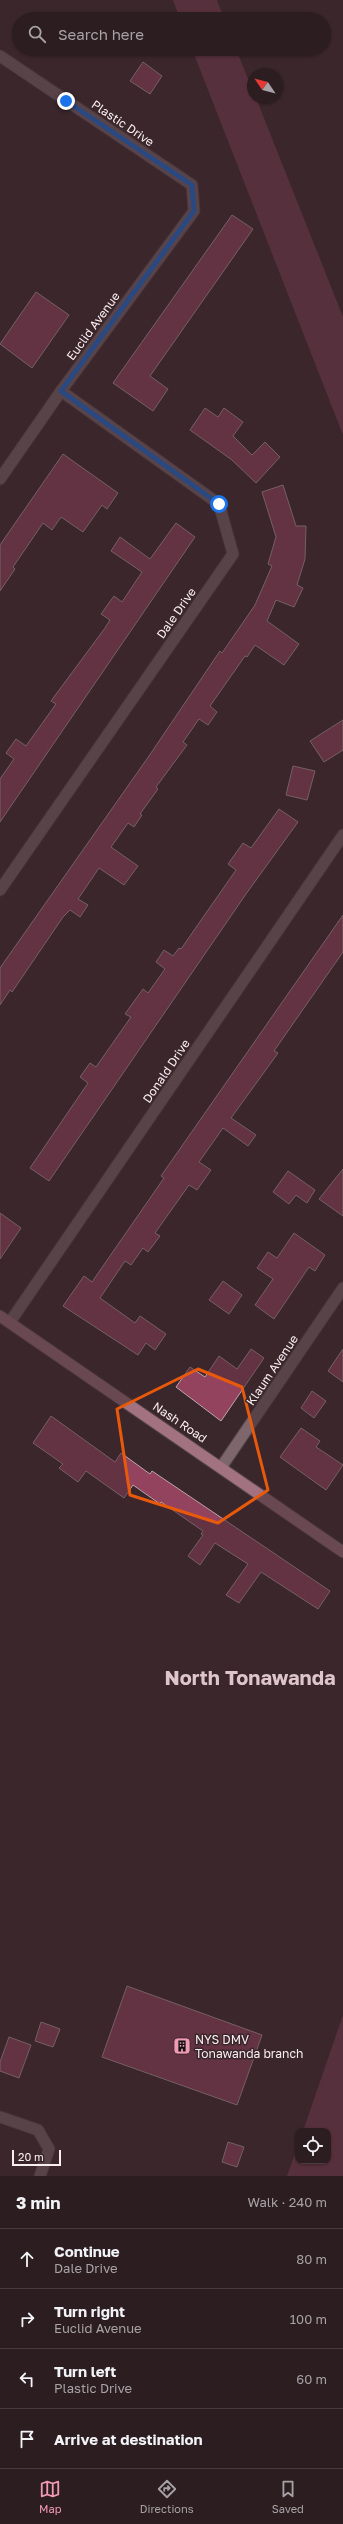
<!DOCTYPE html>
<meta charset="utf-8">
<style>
:root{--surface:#2c1d21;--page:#34262a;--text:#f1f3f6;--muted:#a6a2a5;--line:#483b3f;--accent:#f09ab5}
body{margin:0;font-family:"Golos Text",sans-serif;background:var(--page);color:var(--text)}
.controls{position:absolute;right:12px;bottom:12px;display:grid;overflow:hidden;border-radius:8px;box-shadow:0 1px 3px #0004}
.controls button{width:36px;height:36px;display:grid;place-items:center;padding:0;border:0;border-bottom:1px solid var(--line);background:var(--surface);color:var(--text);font:20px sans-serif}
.compass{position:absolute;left:247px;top:68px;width:36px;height:36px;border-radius:50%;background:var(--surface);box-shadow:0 1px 3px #0004;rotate:305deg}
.scale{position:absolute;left:12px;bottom:10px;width:49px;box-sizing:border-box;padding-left:4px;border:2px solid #faedf1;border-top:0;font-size:11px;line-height:14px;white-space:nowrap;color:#faedf1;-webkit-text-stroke:3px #3a272c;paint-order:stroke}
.stop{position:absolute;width:12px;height:12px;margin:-9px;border:3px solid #1a73e8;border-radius:50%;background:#fff}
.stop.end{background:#1a73e8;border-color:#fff;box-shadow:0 1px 4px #0008}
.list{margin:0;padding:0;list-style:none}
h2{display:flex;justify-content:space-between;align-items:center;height:52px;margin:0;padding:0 16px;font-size:17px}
h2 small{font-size:13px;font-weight:400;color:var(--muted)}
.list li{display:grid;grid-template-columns:26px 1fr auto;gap:12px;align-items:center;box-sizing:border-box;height:60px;padding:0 16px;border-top:1px solid var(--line)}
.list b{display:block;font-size:15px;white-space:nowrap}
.list p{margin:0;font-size:13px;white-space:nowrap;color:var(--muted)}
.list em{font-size:13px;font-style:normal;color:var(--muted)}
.icon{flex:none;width:22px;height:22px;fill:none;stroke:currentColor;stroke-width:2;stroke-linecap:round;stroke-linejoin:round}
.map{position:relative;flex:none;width:343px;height:2176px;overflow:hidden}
.search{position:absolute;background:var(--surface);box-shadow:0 1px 3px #0004;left:12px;right:12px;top:12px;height:44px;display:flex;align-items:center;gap:10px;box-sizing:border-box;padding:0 14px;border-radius:22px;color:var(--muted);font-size:15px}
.sheet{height:292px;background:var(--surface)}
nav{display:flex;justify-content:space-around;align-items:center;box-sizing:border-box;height:56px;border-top:1px solid var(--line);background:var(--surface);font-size:11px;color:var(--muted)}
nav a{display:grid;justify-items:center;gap:2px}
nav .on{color:var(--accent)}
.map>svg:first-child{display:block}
</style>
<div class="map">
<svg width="343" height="2176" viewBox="0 0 343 2176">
<rect width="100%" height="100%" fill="#3a272c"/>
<!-- green -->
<g fill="#783c50">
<path d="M173,0H217L224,19H180Z"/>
<path d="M192,49H236L253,91V98H256L343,317V435Z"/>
<path d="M343,2015V2176H287L298,2145V2161H328V2131H303Z"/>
</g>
<!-- building -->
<g fill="#94435f" stroke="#bba4aa">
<path d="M143,62L162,76L150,94L130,81Z"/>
<path d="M232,215L253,229L150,376L168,389L153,411L113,383Z"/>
<path d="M36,292L69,315L32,368L0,344Z"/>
<path d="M205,408L218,417L224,408L243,422L233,436L252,455L265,442L280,457L256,483L232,460L190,430Z"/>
<path d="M63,454L118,493L107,509L102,505L83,532L61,517L52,530L43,523L13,567L15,569L0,591V545Z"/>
<path d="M283,485L296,526H306L305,559L297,585L303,588L294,607L276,600L267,621L299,644L284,665L255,645L247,657L245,656L210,706L217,712L208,725L199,719L183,742L187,745L156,787L158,789L140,814L142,815L134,827L128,823L111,847L138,866L124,885L99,868L78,899L88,905L80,917L70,910L63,917L12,992L10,990L0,1005V968L149,756L220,651L222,653L255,605L272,566L268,564L276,537L262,492Z"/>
<path d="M176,523L195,537L0,822V779L14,759L6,753L16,739L26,746L56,704L51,701L105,628L110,620L101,614L114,596L122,602L142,572L111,551L120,537L150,559Z"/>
<path d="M343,720V750L324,762L310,741Z"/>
<path d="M293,766L315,771L307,800L286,795Z"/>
<path d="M279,809L298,822L246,894L49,1181L30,1168L88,1083L80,1077L90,1063L96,1067L131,1017L125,1014L143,989L148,993L165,969L156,962L164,950L173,956L179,948L181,949L236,870L228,864L243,843L251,848Z"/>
<path d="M343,915V952L274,1051L278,1053L231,1118L256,1135L248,1146L223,1128L199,1162L211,1170L197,1190L189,1185L155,1233L160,1236L148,1252L143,1248L131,1265L125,1261L100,1298L135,1323L140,1316L166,1334L155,1350L146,1343L138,1355L63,1306L84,1276L92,1282L164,1178L161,1176Z"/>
<path d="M343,1169V1216L319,1199Z"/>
<path d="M288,1171L315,1190L307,1203L296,1195L289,1204L273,1192Z"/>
<path d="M0,1213L21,1228L0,1259Z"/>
<path d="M294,1233L325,1255L315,1271L309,1267L274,1319L255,1305L273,1279L257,1268L268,1252L277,1258Z"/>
<path d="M223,1281L242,1295L229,1314L209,1300Z"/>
<path d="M251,1349L264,1358L221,1421L176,1387L190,1367L205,1377L219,1356L237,1369Z"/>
<path d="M343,1349V1382L328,1371Z"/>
<path d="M312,1391L326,1401L314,1418L301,1408Z"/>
<path d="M51,1416L115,1462L121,1453L150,1474L152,1471L330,1591L318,1609L261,1572L239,1603L226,1595L248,1564L215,1543L200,1565L188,1556L203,1535L201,1534L203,1531L161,1502L160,1504L133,1485L124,1498L86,1471L78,1482L59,1468L63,1464L33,1443Z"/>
<path d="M301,1428L320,1441L316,1447L343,1465L326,1490L280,1457Z"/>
<path d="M127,1986L262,2035L237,2105L102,2057Z"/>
<path d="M41,2022L60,2029L53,2047L35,2041Z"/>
<path d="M9,2037L31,2045L19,2078L0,2071V2062Z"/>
<path d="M228,2142L244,2147L237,2167L222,2162Z"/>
</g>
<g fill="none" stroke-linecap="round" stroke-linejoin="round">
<!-- minor casing -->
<g stroke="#54454a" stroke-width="13">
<g id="minor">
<path d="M0,56L192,185L194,211L61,391L0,479"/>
<path d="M0,890L233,554L219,504L61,391"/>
<path d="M10,1322L343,835"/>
<path d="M222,1466L343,1288"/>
<path d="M0,2117L38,2130L49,2149L40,2176"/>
</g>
</g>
<!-- secondary casing -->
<g stroke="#54454a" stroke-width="13">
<path id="secondary" d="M0,1316L343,1552"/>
</g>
<!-- minor -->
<use href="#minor" stroke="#7d676d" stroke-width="11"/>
<!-- secondary -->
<use href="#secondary" stroke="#a27281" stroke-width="11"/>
</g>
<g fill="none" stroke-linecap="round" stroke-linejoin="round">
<!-- route -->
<path stroke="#1a73e8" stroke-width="5" d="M66,101L192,185L194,211L61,391L219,504"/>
</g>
<!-- marked area -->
<path d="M0 0H343V2176H0ZM198,1369L242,1387L268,1490L218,1523L130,1495L117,1409Z" fill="#3a272c" fill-opacity=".55" fill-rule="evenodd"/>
<path fill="none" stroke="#e8590c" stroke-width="3" stroke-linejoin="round" d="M198,1369L242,1387L268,1490L218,1523L130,1495L117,1409Z"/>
<!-- icons -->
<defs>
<g id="building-square" transform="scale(0.9)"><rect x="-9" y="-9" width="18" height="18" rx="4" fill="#f09ab5" stroke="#3a272c"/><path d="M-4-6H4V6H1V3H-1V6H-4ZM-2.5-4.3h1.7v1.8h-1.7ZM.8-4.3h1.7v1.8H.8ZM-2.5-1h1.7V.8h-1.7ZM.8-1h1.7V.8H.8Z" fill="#111"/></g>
</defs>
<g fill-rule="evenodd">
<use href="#building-square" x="182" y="2046"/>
</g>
<g text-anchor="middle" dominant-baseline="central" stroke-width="3" stroke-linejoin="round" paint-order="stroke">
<!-- street labels -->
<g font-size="12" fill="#faedf1" stroke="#3a272c">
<text transform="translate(123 123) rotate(34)">Plastic Drive</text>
<text transform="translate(93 326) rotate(-54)">Euclid Avenue</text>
<text transform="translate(176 613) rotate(-55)">Dale Drive</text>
<text transform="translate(166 1071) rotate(-56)">Donald Drive</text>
<text transform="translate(272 1370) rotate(-56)">Klaum Avenue</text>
<text transform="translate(180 1422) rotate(34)">Nash Road</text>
</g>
<!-- poi labels -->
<g font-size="12" fill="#faedf1" stroke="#3a272c" text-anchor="start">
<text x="195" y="2039">NYS DMV<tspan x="195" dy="14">Tonawanda branch</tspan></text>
</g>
<!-- town labels -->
<g font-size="20" font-weight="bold" fill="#dec5cc" stroke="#3a272c">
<text x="250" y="1677">North Tonawanda</text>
</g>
</g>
</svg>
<div class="controls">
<button><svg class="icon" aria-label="locate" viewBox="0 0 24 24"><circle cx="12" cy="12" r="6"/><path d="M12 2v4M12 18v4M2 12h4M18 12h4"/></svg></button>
</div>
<svg class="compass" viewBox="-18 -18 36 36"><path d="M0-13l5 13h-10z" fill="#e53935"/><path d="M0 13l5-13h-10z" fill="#a6a2a5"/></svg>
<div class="scale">20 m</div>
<div class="stop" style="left:219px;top:504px"></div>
<div class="stop end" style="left:66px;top:101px"></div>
<div class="search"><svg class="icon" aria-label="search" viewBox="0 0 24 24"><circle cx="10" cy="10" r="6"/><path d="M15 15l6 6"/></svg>Search here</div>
</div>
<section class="sheet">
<h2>3 min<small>Walk · 240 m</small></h2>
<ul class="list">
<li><svg class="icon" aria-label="ahead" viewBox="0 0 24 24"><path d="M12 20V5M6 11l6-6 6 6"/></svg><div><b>Continue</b><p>Dale Drive</p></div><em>80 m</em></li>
<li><svg class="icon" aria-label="right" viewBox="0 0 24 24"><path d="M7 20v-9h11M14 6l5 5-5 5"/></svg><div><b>Turn right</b><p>Euclid Avenue</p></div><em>100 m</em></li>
<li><svg class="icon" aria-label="left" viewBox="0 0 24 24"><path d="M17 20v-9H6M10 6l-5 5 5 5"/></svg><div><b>Turn left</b><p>Plastic Drive</p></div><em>60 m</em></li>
<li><svg class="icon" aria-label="arrive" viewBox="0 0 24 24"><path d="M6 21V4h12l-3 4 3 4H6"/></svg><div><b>Arrive at destination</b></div></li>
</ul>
</section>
<nav>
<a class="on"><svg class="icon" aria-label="map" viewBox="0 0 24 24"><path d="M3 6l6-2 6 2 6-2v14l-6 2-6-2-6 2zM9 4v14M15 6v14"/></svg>Map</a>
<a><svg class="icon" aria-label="directions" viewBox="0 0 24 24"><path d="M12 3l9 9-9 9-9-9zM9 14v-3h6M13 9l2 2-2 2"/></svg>Directions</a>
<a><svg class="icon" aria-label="saved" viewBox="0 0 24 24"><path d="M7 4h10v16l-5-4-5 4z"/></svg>Saved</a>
</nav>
